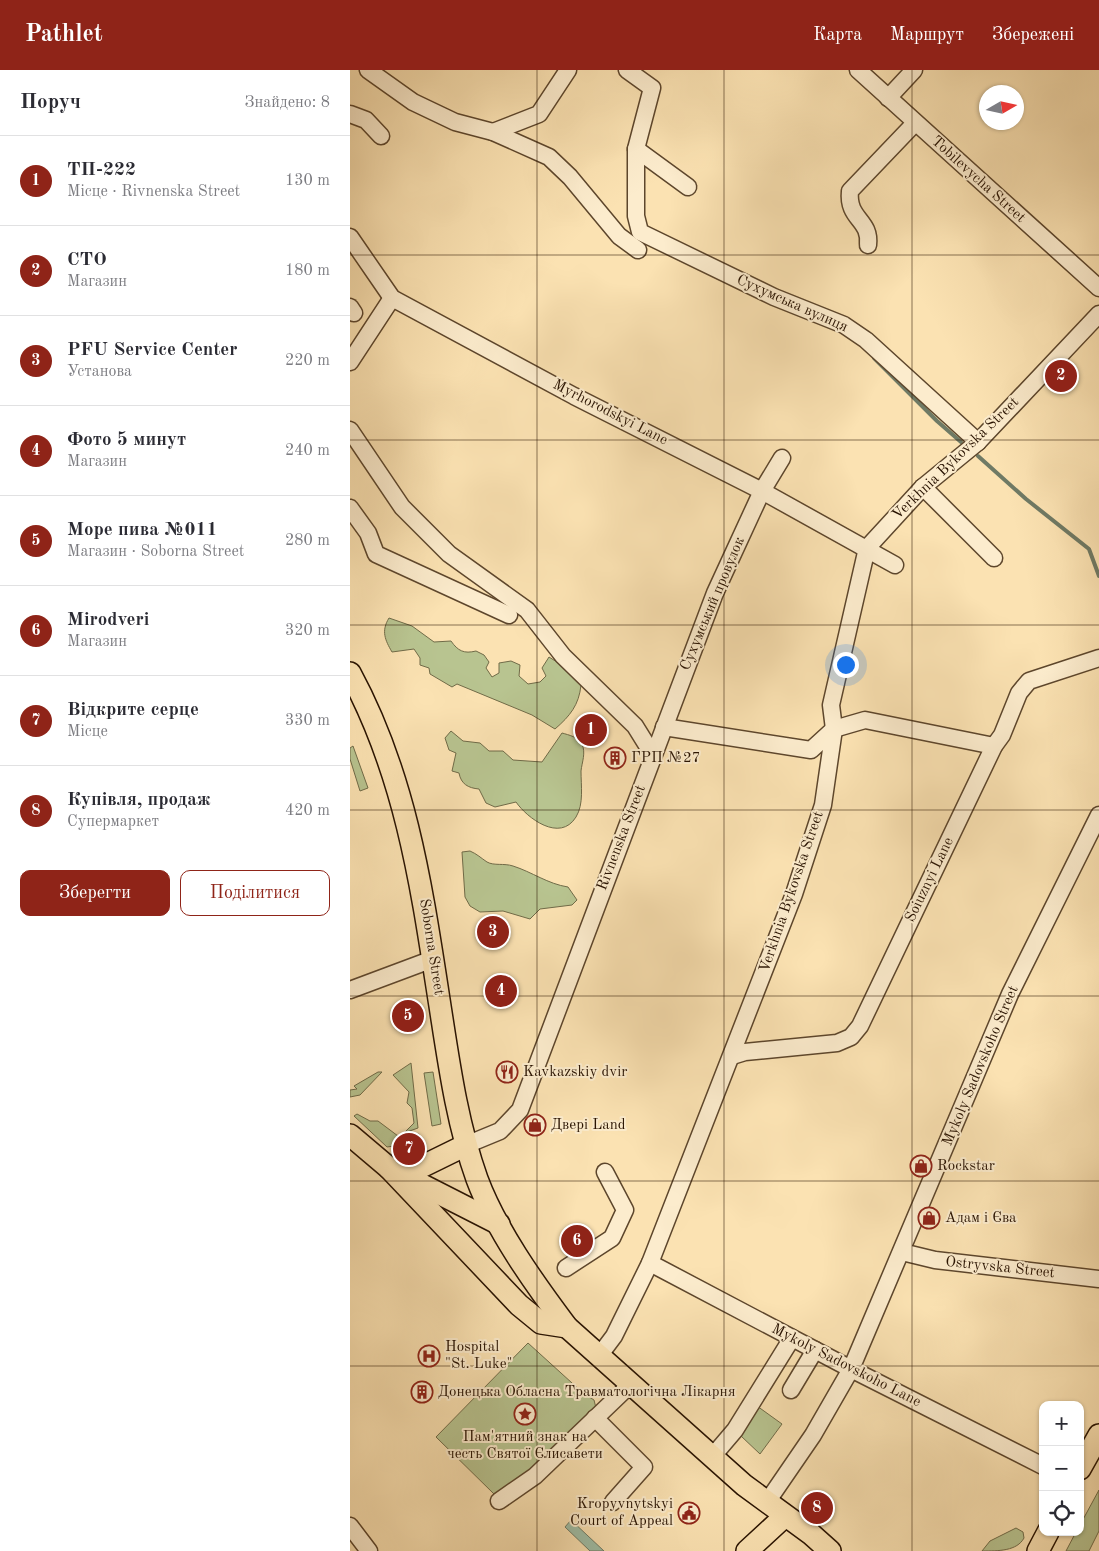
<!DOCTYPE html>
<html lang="uk">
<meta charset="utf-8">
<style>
:root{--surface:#fff;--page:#f7f7f7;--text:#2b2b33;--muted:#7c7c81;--line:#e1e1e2;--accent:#8f2418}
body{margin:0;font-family:"Old Standard TT",serif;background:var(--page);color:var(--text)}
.controls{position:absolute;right:15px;bottom:15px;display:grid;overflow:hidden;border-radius:10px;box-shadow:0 1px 4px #0004}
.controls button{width:45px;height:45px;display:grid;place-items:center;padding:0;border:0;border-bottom:1px solid var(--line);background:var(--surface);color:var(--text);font:25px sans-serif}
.compass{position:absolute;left:629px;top:15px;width:45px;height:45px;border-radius:50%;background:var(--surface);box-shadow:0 1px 4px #0004;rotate:81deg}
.you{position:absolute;left:495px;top:594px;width:18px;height:18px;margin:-12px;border:4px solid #fff;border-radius:50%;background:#1a73e8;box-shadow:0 0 0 8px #1a73e833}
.badge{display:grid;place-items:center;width:32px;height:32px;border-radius:50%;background:var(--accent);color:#fff;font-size:16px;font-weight:700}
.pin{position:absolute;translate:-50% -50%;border:2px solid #fff;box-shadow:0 1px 5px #0006}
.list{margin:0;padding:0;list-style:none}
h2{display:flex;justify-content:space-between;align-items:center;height:65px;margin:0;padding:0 20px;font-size:21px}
h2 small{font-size:16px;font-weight:400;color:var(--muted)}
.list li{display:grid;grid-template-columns:32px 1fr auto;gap:15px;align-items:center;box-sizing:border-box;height:90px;padding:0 20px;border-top:1px solid var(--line)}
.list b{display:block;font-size:19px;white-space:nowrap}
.list p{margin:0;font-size:16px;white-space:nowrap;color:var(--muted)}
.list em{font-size:16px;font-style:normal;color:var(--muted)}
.actions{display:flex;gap:10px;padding:15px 20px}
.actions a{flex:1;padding:11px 0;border:1px solid var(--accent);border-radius:10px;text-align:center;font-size:18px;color:var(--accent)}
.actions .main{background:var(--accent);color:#fff}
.icon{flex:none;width:28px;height:28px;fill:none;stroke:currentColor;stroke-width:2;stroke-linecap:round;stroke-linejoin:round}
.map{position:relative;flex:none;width:749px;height:1481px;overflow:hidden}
header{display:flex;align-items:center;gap:30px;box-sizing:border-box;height:70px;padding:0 25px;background:var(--accent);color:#fff}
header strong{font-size:24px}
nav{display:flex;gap:28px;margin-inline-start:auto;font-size:18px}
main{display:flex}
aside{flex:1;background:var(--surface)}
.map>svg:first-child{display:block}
</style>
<header>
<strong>Pathlet</strong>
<nav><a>Карта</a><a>Маршрут</a><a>Збережені</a></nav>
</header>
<main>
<aside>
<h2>Поруч<small>Знайдено: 8</small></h2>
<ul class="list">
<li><span class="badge">1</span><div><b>ТП-222</b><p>Місце · Rivnenska Street</p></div><em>130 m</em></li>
<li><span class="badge">2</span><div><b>СТО</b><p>Магазин</p></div><em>180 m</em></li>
<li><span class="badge">3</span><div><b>PFU Service Center</b><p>Установа</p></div><em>220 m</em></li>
<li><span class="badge">4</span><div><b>Фото 5 минут</b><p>Магазин</p></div><em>240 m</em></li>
<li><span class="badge">5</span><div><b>Море пива №011</b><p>Магазин · Soborna Street</p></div><em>280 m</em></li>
<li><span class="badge">6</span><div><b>Mirodveri</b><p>Магазин</p></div><em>320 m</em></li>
<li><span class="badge">7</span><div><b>Відкрите серце</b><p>Місце</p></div><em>330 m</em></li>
<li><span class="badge">8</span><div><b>Купівля, продаж</b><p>Супермаркет</p></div><em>420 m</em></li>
</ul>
<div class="actions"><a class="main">Зберегти</a><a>Поділитися</a></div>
</aside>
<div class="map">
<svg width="749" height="1481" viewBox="0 0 749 1481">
<rect width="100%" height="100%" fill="#fbe2b2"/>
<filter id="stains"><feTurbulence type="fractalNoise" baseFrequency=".004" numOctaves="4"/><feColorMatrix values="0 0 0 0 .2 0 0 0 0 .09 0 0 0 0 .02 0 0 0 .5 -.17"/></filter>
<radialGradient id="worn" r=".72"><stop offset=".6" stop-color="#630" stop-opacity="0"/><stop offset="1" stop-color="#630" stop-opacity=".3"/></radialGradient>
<!-- green -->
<g fill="#b8c490" stroke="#706b48">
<path d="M39,548L62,556L84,572L101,571C108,581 114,584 126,581L134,585L139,592L136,598L142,607L149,603V593L161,591L170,595L169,606L178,614L190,612L196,606L192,598L199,587L218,599L231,615C229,635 220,646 205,659L182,645L107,614L102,617L80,604L79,598L70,595V588L64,579L42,582C35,570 31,561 39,548Z"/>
<path d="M101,661L113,671L130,673L139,681H153L163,690L192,692L212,663C219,665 228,667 232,674C236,683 232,692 231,701C231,716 234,734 226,747C210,773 177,748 166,732L145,737L136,733L129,719C118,718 111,714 109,703L102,701L106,683L99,680L95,668Z"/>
<path d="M3,676L18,718L10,721L0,689V678Z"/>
<path d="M120,781C127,784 131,788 137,792C144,796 154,793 163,796C182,802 198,814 218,817L227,830L222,835L190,839L180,849L153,841L130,842L120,836L115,827L112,782Z"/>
<path d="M61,993L68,1058L54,1063L64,1053L62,1038L57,1033L59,1022L43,1005Z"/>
<path d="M28,1002H32L10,1025L0,1027V1020L7,1019L4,1016Z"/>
<path d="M83,1002L91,1054L82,1056L74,1003Z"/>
<path d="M7,1044L20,1051H28L52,1069L44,1076L37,1077L4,1046Z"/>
<path d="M69,1064L70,1079L67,1086L58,1087L46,1083L51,1076L57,1083L61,1082L65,1065Z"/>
<path d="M178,1273L233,1323L244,1330L246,1338L181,1405L145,1425L86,1367Z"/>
<path d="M407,1336L432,1354L410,1384L391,1366Z"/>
<path d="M749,1420V1461L739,1481H716L726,1462H730V1455Z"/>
<path d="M666,1458L673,1462L674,1468C667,1481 649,1481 632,1481L640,1471Z"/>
</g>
<!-- water -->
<path fill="#9fbfa8" stroke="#6f7a65" d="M221,1450L254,1481H240L215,1457Z"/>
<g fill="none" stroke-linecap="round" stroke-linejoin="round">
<!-- stream -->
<g stroke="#6f7a65" stroke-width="4">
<path d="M524,288L587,351L611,372"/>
<path d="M628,386L676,429L739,479L749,506"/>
</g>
<!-- minor casing -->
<g stroke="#5d462c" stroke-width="19">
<g id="minor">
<path d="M18,0L63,32L105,52L143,62L199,87L220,107L269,166L288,180"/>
<path d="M277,0L302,18L286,79V146L290,162L424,227L494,255L516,270L628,372"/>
<path d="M508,0L749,218"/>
<path d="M538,28L564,0"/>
<path d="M0,44L16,50L31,66"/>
<path d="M143,62L189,44L218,0"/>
<path d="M286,79L338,117"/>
<path d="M0,167L42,228L224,326L412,421L545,495"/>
<path d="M518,175C521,149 497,150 500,121L565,53"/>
<path d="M0,237L4,243"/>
<path d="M0,292L42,228"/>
<path d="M0,360L52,437L99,484L177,540L213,586L285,656L303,685"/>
<path d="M573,417L644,488"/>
<path d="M0,438L18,463L26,484L159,545"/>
<path d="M314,657L461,680L484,659L515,650L644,676"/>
<path d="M0,920L83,889"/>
<path d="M382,986L395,982L487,973L501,967L510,956L644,676L652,665L669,623L679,611L749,588"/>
<path d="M116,1075L150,1061L170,1040L365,523L412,421L432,388"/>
<path d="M552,1182L585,1190L749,1209"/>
<path d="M300,1193L501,1299L693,1396"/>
<path d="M216,1198L262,1168L275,1140L255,1102"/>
<path d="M249,1286L264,1266L300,1193L444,824L473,735L484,659L481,635L517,478L573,417L628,372L749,244"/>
<path d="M441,1320L465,1280"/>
<path d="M245,1348L294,1397L263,1432"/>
<path d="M362,1387L385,1360L442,1268"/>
<path d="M149,1431L185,1406L281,1314"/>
<path d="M417,1432L463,1365L501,1299L660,924L749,745"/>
<path d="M0,1456L19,1481"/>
</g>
</g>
<!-- major casing -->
<g stroke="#281200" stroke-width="24">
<g id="major">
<path d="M0,603C57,708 72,820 90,936C99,994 107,1053 127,1109C146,1160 184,1213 217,1257L394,1415L461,1464L480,1481"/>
<path d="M0,1065L39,1098L149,1154"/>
<path d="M39,1098L169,1235L191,1253L217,1257"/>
<path d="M45,1099L65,1100L116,1075"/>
<path d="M730,1399L749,1365"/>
<path d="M397,1481L435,1446"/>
<path d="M688,1481L698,1462"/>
</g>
</g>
<!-- minor -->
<use href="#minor" stroke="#fceccd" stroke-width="16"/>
<!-- major -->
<use href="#major" stroke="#fbe2b2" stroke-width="21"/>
</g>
<!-- grid -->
<path fill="none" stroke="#281200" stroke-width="1" stroke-opacity="0.55" d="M187,0V1481M374,0V1481M562,0V1481M0,185H749M0,370H749M0,555H749M0,740H749M0,926H749M0,1111H749M0,1296H749"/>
<!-- icons -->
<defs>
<g id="building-ring" transform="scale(1.125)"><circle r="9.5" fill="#fceccd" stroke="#8f2418" stroke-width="1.5"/><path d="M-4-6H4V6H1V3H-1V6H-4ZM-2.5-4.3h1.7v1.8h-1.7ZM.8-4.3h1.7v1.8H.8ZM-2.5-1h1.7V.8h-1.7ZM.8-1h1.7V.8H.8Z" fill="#8f2418"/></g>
<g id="restaurant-ring" transform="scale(1.125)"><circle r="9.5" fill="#fceccd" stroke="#8f2418" stroke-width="1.5"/><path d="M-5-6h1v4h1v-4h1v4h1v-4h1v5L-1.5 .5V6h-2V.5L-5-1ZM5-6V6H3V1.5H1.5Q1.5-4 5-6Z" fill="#8f2418"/></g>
<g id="shop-ring" transform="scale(1.125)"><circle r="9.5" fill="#fceccd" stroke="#8f2418" stroke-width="1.5"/><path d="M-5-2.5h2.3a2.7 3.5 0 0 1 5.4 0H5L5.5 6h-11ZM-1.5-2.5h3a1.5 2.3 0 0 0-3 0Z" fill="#8f2418"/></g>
<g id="hospital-ring" transform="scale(1.125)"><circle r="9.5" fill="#fceccd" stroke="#8f2418" stroke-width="1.5"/><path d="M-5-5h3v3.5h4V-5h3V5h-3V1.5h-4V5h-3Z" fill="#8f2418"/></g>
<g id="sight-ring" transform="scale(1.125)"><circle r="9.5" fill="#fceccd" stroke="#8f2418" stroke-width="1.5"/><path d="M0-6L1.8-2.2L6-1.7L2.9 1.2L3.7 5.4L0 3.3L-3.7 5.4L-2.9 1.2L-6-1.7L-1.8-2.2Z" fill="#8f2418"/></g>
<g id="civic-ring" transform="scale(1.125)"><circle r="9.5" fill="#fceccd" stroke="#8f2418" stroke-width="1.5"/><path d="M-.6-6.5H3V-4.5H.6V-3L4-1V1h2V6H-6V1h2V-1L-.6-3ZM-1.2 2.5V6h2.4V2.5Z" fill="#8f2418"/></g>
</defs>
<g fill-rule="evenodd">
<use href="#building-ring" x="265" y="688"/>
<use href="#restaurant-ring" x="157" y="1002"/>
<use href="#shop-ring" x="185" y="1055"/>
<use href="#shop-ring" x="571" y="1096"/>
<use href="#shop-ring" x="579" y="1148"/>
<use href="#hospital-ring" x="79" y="1286"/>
<use href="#building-ring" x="72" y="1322"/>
<use href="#sight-ring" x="175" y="1344"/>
<use href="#civic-ring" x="339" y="1443"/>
</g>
<g text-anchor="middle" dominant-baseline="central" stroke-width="4" stroke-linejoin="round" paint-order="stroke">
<!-- street labels -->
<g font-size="15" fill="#281200" stroke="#fceccd">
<text transform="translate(628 110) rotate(42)">Tobilevycha Street</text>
<text transform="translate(442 234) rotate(24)">Сухумська вулиця</text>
<text transform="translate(260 343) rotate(27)">Myrhorodskyi Lane</text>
<text transform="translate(606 389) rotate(-44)">Verkhnia Bykovska Street</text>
<text transform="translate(363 534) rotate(-67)">Сухумський провулок</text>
<text transform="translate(272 768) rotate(-69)">Rivnenska Street</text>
<text transform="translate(580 810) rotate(-64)">Soiuznyi Lane</text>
<text transform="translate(442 822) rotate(-71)">Verkhnia Bykovska Street</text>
<text transform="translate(81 877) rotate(81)">Soborna Street</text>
<text transform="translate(631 996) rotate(-67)">Mykoly Sadovskoho Street</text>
<text transform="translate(650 1198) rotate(6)">Ostryvska Street</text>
<text transform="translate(496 1296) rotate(27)">Mykoly Sadovskoho Lane</text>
</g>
<!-- poi labels -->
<g font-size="15" fill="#281200" stroke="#fceccd" text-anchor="start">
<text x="281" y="688">ГРП №27</text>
<text x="173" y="1002">Kavkazskiy dvir</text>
<text x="201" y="1055">Двері Land</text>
<text x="587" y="1096">Rockstar</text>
<text x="595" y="1148">Адам і Єва</text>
<text x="95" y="1277">Hospital<tspan x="95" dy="17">"St. Luke"</tspan></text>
<text x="88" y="1322">Донецька Обласна Травматологічна Лікарня</text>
<text x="175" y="1367" text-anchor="middle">Пам'ятний знак на<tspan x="175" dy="17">честь Святої Єлисавети</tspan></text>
<text x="323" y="1434" text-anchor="end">Kropyvnytskyi<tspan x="323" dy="17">Court of Appeal</tspan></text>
</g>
</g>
<rect width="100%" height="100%" filter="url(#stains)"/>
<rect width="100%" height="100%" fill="url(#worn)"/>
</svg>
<div class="controls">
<button>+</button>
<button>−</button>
<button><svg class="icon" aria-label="locate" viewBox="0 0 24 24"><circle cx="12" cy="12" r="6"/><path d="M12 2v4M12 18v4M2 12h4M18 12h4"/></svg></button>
</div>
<svg class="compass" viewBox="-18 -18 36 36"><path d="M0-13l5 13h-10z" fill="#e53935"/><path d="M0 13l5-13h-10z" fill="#7c7c81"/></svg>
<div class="you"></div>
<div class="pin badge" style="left:241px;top:660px">1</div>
<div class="pin badge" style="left:711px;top:306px">2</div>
<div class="pin badge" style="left:143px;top:862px">3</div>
<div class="pin badge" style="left:151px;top:921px">4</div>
<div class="pin badge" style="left:58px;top:946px">5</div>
<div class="pin badge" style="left:227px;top:1171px">6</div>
<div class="pin badge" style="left:59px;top:1079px">7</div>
<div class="pin badge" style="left:467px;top:1438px">8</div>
</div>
</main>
